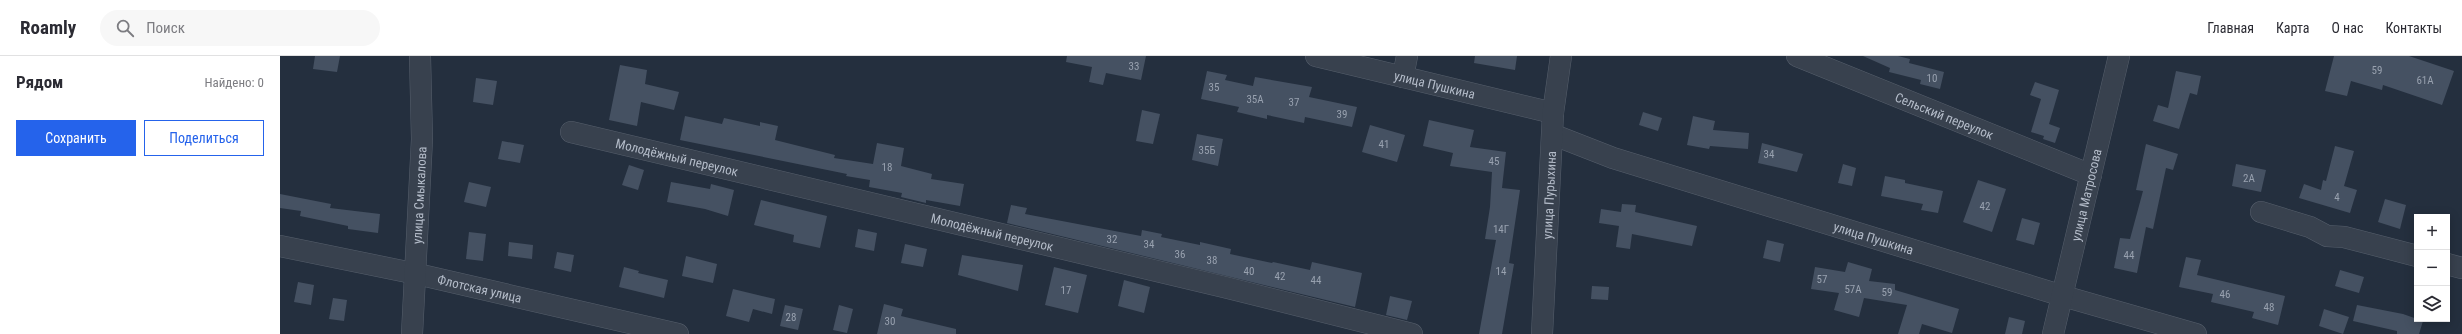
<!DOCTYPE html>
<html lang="ru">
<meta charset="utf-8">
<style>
:root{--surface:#fff;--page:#f7f7f7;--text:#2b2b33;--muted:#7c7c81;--line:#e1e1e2;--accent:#2563eb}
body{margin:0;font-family:"Roboto Condensed",sans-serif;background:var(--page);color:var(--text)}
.controls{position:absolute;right:12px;bottom:12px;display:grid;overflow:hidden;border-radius:0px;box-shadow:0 2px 10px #0003}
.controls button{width:36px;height:36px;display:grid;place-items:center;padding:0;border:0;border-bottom:1px solid var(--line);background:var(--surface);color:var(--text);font:20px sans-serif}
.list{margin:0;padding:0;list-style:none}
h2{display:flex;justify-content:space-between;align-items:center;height:52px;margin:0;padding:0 16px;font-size:17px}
h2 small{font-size:13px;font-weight:400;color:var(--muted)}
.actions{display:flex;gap:8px;padding:12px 16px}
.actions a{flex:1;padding:9px 0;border:1px solid var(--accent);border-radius:0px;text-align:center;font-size:14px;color:var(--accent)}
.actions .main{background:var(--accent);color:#fff}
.icon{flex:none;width:22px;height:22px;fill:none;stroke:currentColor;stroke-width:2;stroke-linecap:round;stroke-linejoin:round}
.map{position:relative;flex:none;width:2182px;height:278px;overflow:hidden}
header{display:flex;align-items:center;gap:24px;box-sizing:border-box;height:56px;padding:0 20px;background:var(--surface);border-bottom:1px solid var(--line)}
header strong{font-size:19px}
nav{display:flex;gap:22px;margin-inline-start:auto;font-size:14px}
.search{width:280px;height:36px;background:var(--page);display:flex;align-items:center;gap:10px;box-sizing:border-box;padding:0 14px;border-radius:22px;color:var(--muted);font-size:15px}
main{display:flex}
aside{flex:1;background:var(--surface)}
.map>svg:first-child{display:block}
</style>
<header>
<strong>Roamly</strong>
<div class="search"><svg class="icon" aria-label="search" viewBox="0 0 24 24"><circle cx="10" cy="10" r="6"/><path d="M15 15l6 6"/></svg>Поиск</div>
<nav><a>Главная</a><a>Карта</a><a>О нас</a><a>Контакты</a></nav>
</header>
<main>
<aside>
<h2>Рядом<small>Найдено: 0</small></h2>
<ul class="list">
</ul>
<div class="actions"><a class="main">Сохранить</a><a>Поделиться</a></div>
</aside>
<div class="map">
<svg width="2182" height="278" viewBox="0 0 2182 278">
<rect width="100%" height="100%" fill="#242f3e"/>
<!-- building -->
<g fill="#455162">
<path d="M35,0H60L57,16L33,13Z"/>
<path d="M787,0H866L861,24L826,17L823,29L809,26L812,11L786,6Z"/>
<path d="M1195,0H1237L1235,14L1194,7Z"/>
<path d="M1583,0H1618L1630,3L1629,7L1664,16L1660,33L1640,28L1641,24L1609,16L1610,12Z"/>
<path d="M2054,0H2129L2174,15L2162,49L2103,29L2102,34L2071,25L2067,40L2045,35Z"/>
<path d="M340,9L367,14L365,28L399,36L394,54L361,46L357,70L329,64Z"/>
<path d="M927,15L947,19L945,24L973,30L975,21L1032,31L1029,41L1077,51L1072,71L1025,61L1024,67L987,59V63L957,56L959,51L921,43Z"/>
<path d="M1896,15L1921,20L1917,39L1910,37L1899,73L1873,65L1878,49L1888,52Z"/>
<path d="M196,22L217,25L213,49L193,46Z"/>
<path d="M1755,26L1779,34L1769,68L1780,72L1775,87L1763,83L1764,80L1751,76L1761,43L1750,39Z"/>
<path d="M862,54L880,58L873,88L856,85Z"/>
<path d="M1363,56L1382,62L1378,75L1359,69Z"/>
<path d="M405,60L442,68L444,62L480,70V66L498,70L495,84L555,99L554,102L593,108L597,87L624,92L621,110L652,118L651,123L684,128L680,150L646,144V147L621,141L622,137L589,131L590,124L566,120L567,118L400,84Z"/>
<path d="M1413,60L1435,65L1433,74L1469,77L1468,93L1430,90L1429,93L1407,89Z"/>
<path d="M1149,64L1194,74L1190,91L1226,96L1222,132L1240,134L1229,207L1234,208L1222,278H1199L1216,184L1205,183L1210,151L1212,116L1170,110L1173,97L1143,90Z"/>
<path d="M1090,69L1125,79L1117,106L1082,96Z"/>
<path d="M917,78L943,83L938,110L912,104Z"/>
<path d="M222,85L244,89L240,107L218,103Z"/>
<path d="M1482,87L1523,98L1517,116L1478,107Z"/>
<path d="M1866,88L1898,98L1893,114L1886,112L1873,173L1866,171L1857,217L1834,212L1840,182L1850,183L1863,135L1856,134Z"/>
<path d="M2055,90L2074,95L2064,130L2077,134L2070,157L2019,142L2024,128L2041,134L2043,124L2046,125Z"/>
<path d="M1563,108L1576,112L1572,130L1558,127Z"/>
<path d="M1956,108L1986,114L1981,136L1952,130Z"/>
<path d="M349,109L364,114L358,134L342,129Z"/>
<path d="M1605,120L1625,124V127L1663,135L1658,157L1641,154L1643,148L1601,140Z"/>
<path d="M1698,124L1726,133L1712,176L1683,166Z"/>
<path d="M189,126L211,131L206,151L184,146Z"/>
<path d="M391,126L430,133L431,128L454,134L448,160L425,153L387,146Z"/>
<path d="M0,138L51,148L50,152L100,158L98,177L68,173V170L20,160L21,155L0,152Z"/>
<path d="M2105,143L2126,149L2120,173L2098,166Z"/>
<path d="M481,144L547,160L540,192L513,186L514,179L474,169Z"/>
<path d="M1342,148L1356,149L1355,156L1417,170L1412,190L1352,178L1350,193L1336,191L1339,170L1319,167L1321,153L1341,156Z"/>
<path d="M731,149L747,152L745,158L861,180L862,174L882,178L881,181L920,189V186L951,193L950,198L992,207L993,206L1030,214L1032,206L1082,217L1075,251L727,167Z"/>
<path d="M1742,162L1760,167L1754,189L1736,184Z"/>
<path d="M578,173L597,177L594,195L575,191Z"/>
<path d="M189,176L206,178L203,205L186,203Z"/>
<path d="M1487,184L1504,188L1500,206L1483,202Z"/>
<path d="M229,186L253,189L252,203L228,200Z"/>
<path d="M625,188L647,193L643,211L621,207Z"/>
<path d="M277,196L294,199L291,216L274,212Z"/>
<path d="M682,199L743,209L738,235L678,219Z"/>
<path d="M406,200L437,208L433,227L402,220Z"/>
<path d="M1906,201L1921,204L1917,219L2005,240L1998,269L1972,262L1974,256L1931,246L1933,238L1899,231Z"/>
<path d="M1568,206L1592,213L1589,225L1615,228V234L1679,253L1672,277L1642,268L1639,278H1618L1627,249L1584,242L1579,261L1554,254L1559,237L1531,233L1535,211L1565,216Z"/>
<path d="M344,211L359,215L358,217L388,224L384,242L339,231Z"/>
<path d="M774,211L807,219L798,257L765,249Z"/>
<path d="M2060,214L2084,221L2079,237L2055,230Z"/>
<path d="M844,224L870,231L864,257L838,250Z"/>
<path d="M18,226L34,229L31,249L14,246Z"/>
<path d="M1312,230L1329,231L1328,244L1311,243Z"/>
<path d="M453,233L495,243L492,258L473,253L469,266L446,260Z"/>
<path d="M1110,240L1132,245L1127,264L1106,259Z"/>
<path d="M53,242L67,244L64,265L49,263Z"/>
<path d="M604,248L623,253L621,260L676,273V278H597Z"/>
<path d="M505,249L523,253L518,274L500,270Z"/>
<path d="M559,249L573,253L567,277L553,274Z"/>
<path d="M2077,249L2123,258L2143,265L2139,278H2117V275L2073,265Z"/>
<path d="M2044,253L2069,261L2063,278L2039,270Z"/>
<path d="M1729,261L1745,265L1742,278H1725Z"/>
</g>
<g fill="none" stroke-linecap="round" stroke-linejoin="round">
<!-- minor casing -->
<g stroke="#565f6c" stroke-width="22">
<g id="minor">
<path id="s1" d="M1036,0L1273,57"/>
<path id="s2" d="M1517,0L1811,119"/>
<path d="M1123,21L1127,0"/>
<path id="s3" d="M291,76L944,231L1132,278"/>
<path id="s4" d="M1274,79L1333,102L1783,240L1916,278"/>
<path d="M1981,156L2030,171L2047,180L2064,181L2137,200"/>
<path id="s5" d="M0,190L137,218L398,278"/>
<path d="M2167,208L2182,212"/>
<path id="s6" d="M132,278L142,83L140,0"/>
<path id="s7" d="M1262,278L1273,57L1281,0"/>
<path id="s8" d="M1773,278L1839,0"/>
</g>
</g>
<!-- minor -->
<use href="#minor" stroke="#38414e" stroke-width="21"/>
</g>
<g text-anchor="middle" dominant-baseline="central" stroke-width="4" stroke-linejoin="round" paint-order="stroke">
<!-- number labels -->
<g font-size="11" fill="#98a1af">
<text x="854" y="10">33</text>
<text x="2097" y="14">59</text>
<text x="1652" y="22">10</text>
<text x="2145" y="24">61А</text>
<text x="934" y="31">35</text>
<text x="975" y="43">35А</text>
<text x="1014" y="46">37</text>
<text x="1062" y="58">39</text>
<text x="1104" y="88">41</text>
<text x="927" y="94">35Б</text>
<text x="1489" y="98">34</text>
<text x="1214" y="105">45</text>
<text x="607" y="111">18</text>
<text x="1969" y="122">2А</text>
<text x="2057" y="141">4</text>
<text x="1705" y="150">42</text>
<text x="1221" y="173">14Г</text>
<text x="832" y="183">32</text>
<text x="869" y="188">34</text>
<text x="900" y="198">36</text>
<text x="1849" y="199">44</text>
<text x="932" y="204">38</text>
<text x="969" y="215">40</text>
<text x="1221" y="215">14</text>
<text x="1000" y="220">42</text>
<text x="1542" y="223">57</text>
<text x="1036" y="224">44</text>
<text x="1573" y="233">57А</text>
<text x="786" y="234">17</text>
<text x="1607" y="236">59</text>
<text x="1945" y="238">46</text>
<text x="1989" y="251">48</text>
<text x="511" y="261">28</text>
<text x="610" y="265">30</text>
</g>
<!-- street labels -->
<g font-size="13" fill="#b4bcc9" stroke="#1d2633">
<text stroke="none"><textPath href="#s1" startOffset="122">улица Пушкина</textPath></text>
<text stroke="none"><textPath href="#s2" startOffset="159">Сельский переулок</textPath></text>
<text stroke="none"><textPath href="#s3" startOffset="109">Молодёжный переулок</textPath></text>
<text stroke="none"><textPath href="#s6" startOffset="139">улица Смыкалова</textPath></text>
<text stroke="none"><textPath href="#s7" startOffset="139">улица Пурыхина</textPath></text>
<text stroke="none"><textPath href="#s8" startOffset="143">улица Матросова</textPath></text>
<text stroke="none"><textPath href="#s3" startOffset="433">Молодёжный переулок</textPath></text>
<text stroke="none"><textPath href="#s4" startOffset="336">улица Пушкина</textPath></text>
<text stroke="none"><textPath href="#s5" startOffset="204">Флотская улица</textPath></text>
</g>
</g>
</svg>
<div class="controls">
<button>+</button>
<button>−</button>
<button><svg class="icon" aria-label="layers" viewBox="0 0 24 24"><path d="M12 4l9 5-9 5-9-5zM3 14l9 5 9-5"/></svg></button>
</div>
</div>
</main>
